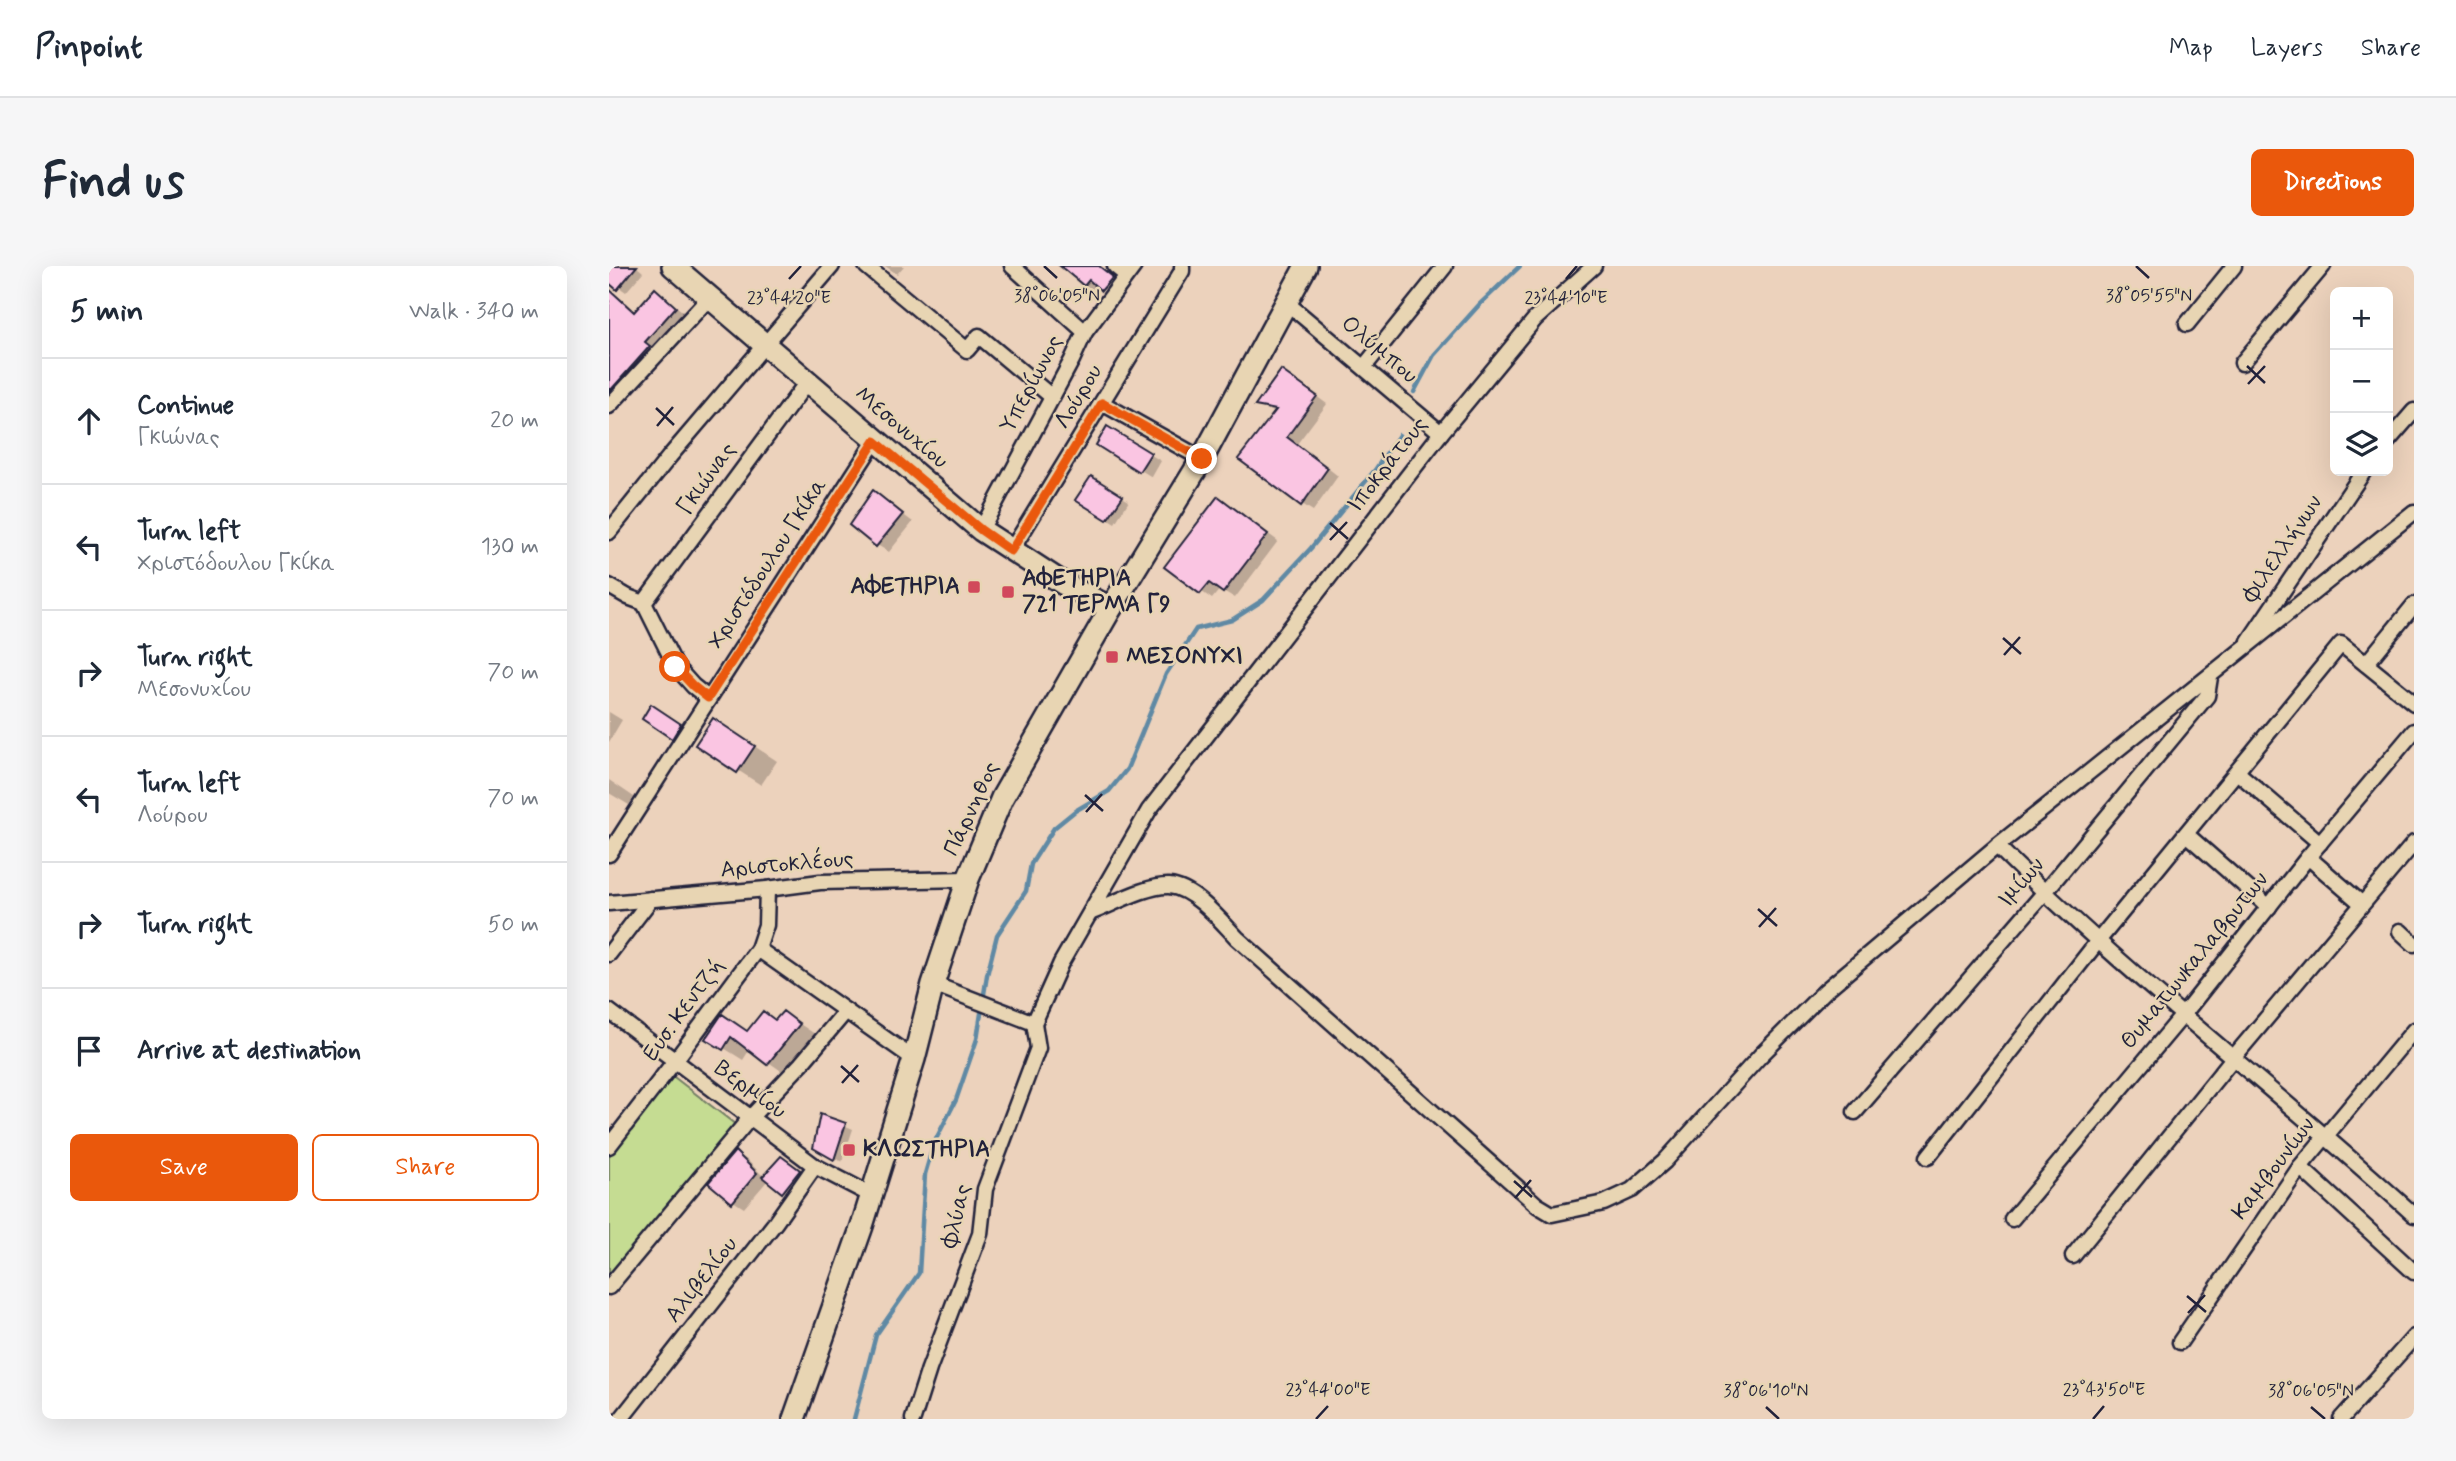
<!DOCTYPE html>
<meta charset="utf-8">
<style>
:root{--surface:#fff;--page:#f6f6f7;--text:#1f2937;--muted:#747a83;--line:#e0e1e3;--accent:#ea580c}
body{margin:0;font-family:Mynerve,sans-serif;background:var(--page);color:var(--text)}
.controls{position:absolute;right:21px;top:21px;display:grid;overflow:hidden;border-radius:10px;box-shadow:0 7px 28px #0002}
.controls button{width:63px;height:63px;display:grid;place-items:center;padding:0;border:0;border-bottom:2px solid var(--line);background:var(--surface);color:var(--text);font:35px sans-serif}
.stop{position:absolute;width:21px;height:21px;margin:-16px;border:5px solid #ea580c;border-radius:50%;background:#fff}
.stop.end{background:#ea580c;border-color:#fff;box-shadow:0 2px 7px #0008}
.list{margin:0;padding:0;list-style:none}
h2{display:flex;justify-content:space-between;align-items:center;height:91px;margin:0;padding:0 28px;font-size:30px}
h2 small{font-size:23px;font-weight:400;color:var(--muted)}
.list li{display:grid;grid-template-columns:46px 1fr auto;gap:21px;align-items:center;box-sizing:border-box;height:126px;padding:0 28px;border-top:2px solid var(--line)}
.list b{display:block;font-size:26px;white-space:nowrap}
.list p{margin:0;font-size:23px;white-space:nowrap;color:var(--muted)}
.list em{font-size:23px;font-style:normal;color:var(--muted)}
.actions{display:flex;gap:14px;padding:21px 28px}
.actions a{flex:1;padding:16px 0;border:2px solid var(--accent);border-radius:10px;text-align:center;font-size:24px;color:var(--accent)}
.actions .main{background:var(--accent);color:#fff}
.icon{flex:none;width:38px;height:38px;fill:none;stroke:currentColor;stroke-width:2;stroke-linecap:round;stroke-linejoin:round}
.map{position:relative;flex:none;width:1805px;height:1153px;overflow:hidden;border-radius:10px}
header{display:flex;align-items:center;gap:42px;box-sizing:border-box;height:98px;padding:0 35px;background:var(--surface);border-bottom:2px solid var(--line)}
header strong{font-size:33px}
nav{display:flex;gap:38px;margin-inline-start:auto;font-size:24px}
.intro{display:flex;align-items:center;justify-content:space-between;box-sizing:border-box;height:168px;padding:0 42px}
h1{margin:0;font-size:49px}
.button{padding:18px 32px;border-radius:10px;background:var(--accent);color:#fff;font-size:24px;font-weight:700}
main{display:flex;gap:42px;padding:0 42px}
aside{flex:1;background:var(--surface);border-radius:10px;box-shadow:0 7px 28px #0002}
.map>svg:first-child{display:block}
</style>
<header>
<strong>Pinpoint</strong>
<nav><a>Map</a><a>Layers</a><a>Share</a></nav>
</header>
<div class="intro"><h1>Find us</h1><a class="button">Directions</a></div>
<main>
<aside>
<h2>5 min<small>Walk · 340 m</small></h2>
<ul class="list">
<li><svg class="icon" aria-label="ahead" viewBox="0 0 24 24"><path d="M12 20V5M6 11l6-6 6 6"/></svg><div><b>Continue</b><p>Γκιώνας</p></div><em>20 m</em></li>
<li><svg class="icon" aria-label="left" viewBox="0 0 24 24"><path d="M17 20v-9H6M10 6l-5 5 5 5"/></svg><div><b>Turn left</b><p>Χριστόδουλου Γκίκα</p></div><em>130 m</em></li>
<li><svg class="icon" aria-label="right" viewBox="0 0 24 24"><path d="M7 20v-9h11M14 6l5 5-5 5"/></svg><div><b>Turn right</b><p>Μεσονυχίου</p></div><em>70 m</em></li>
<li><svg class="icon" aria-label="left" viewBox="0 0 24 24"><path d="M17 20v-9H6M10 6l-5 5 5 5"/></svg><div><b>Turn left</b><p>Λούρου</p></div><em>70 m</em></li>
<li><svg class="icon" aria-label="right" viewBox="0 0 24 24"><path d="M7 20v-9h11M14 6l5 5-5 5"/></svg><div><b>Turn right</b></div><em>50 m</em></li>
<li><svg class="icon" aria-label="arrive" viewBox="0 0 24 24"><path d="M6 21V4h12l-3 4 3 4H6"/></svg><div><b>Arrive at destination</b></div></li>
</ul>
<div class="actions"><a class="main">Save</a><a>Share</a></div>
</aside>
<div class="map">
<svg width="1805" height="1153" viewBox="0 0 1805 1153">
<rect width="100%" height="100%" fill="#ecd2bc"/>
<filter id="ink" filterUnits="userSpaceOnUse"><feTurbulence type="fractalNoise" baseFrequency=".0143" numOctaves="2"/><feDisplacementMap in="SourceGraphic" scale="14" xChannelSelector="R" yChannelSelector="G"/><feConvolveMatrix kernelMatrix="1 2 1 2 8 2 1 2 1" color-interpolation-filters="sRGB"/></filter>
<g filter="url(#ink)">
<!-- green -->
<path fill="#c5dc92" stroke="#747f66" stroke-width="2" d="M61,808L127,859L0,1010V890Z"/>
<!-- shadow -->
<g fill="#0003">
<path d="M0,0H27L34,6L17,26L0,14Z"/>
<path d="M276,0H295L288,8Z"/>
<path d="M461,0H491L510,16L500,27L487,18L483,23L476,19Z"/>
<path d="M46,24L77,48L0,136V30L3,28L14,34L27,46Z"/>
<path d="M684,113L718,138L688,178L729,210L704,245L693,238L667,147L648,139Z"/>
<path d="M499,163L552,195L543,211L489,178Z"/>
<path d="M482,212L520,235L506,257L469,234Z"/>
<path d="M265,227L304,256L280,286L268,279Z"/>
<path d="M610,232L669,275L626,332L611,323L603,333L558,301Z"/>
<path d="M50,445L78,464L71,476L64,472Z"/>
<path d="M0,446L13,454L0,476Z"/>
<path d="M127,468L168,495L152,519L89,479Z"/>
<path d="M0,514L25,531L20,539L0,527Z"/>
<path d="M154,747L168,755L174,747L209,770L178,809L141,783L134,794L99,772L113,750L140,766Z"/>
<path d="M213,850L244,863L233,896L206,881Z"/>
<path d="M126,887L138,894L155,911L180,897L197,909L181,930L159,914L135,942L124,935Z"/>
</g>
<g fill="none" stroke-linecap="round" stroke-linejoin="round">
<!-- stream -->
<g stroke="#5f89a4" stroke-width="4.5">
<path d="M805,126L825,89L870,39L911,0"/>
<path d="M245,1153L267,1069L310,1007L316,908L325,877L347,834L368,773L378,709L388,669L417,625L422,598L445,562L466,545L500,525L518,503L557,408L587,363L623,354L654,334L702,282L766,204L790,169"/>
</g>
</g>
<!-- building -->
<g fill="#fac5e2" stroke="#22223b" stroke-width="2">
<path d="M0,0H28L8,24L0,17Z"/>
<path d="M451,0H490L504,11L492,25L480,14L475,20Z"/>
<path d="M46,22L67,41L36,76L41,80L0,126V23L25,46Z"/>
<path d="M672,104L708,130L678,171L719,202L692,240L629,193L667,144L646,140Z"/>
<path d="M498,160L542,187L530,206L487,179Z"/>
<path d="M482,210L514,230L498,254L466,234Z"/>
<path d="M264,224L294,248L267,281L240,259Z"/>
<path d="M609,230L659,268L614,327L600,317L591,328L555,301Z"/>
<path d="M42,438L72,458L63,473L33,453Z"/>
<path d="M104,452L146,480L128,507L86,479Z"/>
<path d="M154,745L166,754L174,745L191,758L158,799L122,771L114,784L96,773L113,748L138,765Z"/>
<path d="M211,848L237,857L225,894L204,882Z"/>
<path d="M126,885L148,907L123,937L99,917Z"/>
<path d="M172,890L191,904L173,927L153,911Z"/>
</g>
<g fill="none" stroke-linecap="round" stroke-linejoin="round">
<!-- street casing -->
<g stroke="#22223b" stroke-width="19">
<g id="street">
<path d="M257,0L358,84L370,70L443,131"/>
<path d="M403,0L476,66"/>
<path d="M506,0L517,9"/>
<path d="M678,37L832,167"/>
<path d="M1578,58L1625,0"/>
<path d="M1633,97L1714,0"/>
<path d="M755,101L836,0"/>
<path d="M493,137L593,193"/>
<path d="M0,140L100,32"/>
<path d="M1779,175L1805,145"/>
<path d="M372,264L463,94L476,66L525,0"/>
<path d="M0,266L61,190L223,0"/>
<path d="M402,285L573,5V0"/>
<path d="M0,320L19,331L35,337L67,401L84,420L99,432"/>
<path d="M35,337L198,116"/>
<path d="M1640,375L1755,205"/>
<path d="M1757,398L1805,339"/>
<path d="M1628,506L1711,577"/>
<path d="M1577,568L1660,641"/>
<path d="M1388,580C1520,711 1668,824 1805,949"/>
<path d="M0,588L266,175"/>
<path d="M1699,591L1752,637"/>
<path d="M0,637L158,623L211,616L359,613"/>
<path d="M483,646C504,638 538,619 560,620C585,622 612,655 628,672L928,939L943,948L995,937L1023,924L1056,895L1151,790L1217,724L1388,580L1805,246"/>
<path d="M1791,665L1805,678"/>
<path d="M149,683L305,793"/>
<path d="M0,688L42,633"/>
<path d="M324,718L425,757"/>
<path d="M0,745L206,900L262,929"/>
<path d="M1246,846L1435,627L1598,430L1601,411"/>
<path d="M0,880L65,796L149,683L157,659L158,623"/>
<path d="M1319,891L1489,675L1732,378L1805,437"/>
<path d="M1691,901L1805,1006"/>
<path d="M1403,953L1574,749L1699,591L1805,465"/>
<path d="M1464,990L1624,792L1805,577"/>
<path d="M0,1021L141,852L192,798L237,745"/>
<path d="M1571,1076L1691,901L1805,764"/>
<path d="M12,1153L166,957L206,900"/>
<path d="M304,1153L320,1103L371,968L376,923L429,782L425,757L452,697L540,544L832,167L926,53L985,0"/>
<path d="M1732,1153L1805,1071"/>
</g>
</g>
<!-- secondary casing -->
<g stroke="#22223b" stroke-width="26">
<g id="secondary">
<path d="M64,0L372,264L455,318L502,342"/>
<path d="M185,1153L253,960L305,793L324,718L359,613L393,532L502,342L593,193L697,0"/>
</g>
</g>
<!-- street -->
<use href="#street" stroke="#e8d5b3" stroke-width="14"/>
<!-- secondary -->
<use href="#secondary" stroke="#e8d5b3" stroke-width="21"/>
</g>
</g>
<g fill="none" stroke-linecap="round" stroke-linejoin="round" filter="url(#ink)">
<!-- route -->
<path stroke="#ea580c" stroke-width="9" d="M66,401L84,420L99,432L266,175L372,264L402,285L493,137L593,193"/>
</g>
<!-- ticks -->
<path fill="none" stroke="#22223b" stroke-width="2.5" d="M435,0L448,12M1527,0L1540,12M180,13L192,0M957,13L968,0M1638,100L1656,117M1639,118L1656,100M47,142L65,159M48,160L64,141M721,257L739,273M721,274L738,256M1394,372L1412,388M1395,389L1411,371M476,529L494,545M477,546L493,528M1149,643L1168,660M1150,661L1167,642M232,800L250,816M233,817L249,799M905,915L923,931M906,932L922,914M1578,1030L1597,1046M1579,1047L1596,1029M1157,1141L1170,1153M1702,1141L1716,1153M707,1153L719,1140M1484,1153L1495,1140"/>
<!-- markers -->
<g fill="#d1495b" stroke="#e8d5b3" stroke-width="2.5">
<rect x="358" y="314" width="14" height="14" rx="3.5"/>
<rect x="392" y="319" width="14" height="14" rx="3.5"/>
<rect x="496" y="384" width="14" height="14" rx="3.5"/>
<rect x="233" y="877" width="14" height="14" rx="3.5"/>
</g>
<g text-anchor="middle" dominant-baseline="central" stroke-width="5" stroke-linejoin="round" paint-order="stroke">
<!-- street labels -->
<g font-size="23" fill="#22223b" stroke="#e8d5b3">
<text transform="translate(770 84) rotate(40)">Ολύμπου</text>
<text transform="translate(423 118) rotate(-62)">Υπερίωνος</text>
<text transform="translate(470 131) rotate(-59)">Λούρου</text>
<text transform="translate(292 162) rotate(40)">Μεσονυχίου</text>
<text transform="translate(779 199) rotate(-52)">Ιποκράτους</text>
<text transform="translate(98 213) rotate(-54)">Γκιώνας</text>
<text transform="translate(1674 283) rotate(-56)">Φιλελλήνων</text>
<text transform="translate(159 298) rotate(-57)">Χριστόδουλου Γκίκα</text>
<text transform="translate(363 543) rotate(-65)">Πάρνηθος</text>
<text transform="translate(178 599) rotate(-5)">Αριστοκλέους</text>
<text transform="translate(1413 617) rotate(-50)">Ιμίων</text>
<text transform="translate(1586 695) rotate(-51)">Θυματωνκαλαβρυτων</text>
<text transform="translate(75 744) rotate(-54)">Ευσ. Κεντζή</text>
<text transform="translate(141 824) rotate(36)">Βερμίου</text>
<text transform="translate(1665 903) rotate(-53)">Καμβουνίων</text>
<text transform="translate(348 950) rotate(-77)">Φλύας</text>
<text transform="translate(93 1014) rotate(-52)">Αλιβελίου</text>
</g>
<!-- poi labels -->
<g font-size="23" font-weight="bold" fill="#22223b" stroke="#e8d5b3" text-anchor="start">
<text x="413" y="313">ΑΦΕΤΗΡΙΑ<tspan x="413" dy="26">721 ΤΕΡΜΑ Γ9</tspan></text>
<text x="351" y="321" text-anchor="end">ΑΦΕΤΗΡΙΑ</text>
<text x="517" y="391">ΜΕΣΟΝΥΧΙ</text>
<text x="254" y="884">ΚΛΩΣΤΗΡΙΑ</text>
</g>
</g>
<g font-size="18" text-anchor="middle" fill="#22223b" stroke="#e8d5b3" stroke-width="5" stroke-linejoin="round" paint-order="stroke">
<text x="1540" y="35">38°05'55"N</text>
<text x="448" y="35">38°06'05"N</text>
<text x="180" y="37">23°44'20"E</text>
<text x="957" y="37">23°44'10"E</text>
<text x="719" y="1129">23°44'00"E</text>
<text x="1495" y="1129">23°43'50"E</text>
<text x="1157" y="1130">38°06'10"N</text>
<text x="1702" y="1130">38°06'05"N</text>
</g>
</svg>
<div class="controls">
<button>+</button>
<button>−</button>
<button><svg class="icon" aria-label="layers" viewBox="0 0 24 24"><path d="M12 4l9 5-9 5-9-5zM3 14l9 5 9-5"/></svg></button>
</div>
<div class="stop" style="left:66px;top:401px"></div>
<div class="stop end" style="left:593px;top:193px"></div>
</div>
</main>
